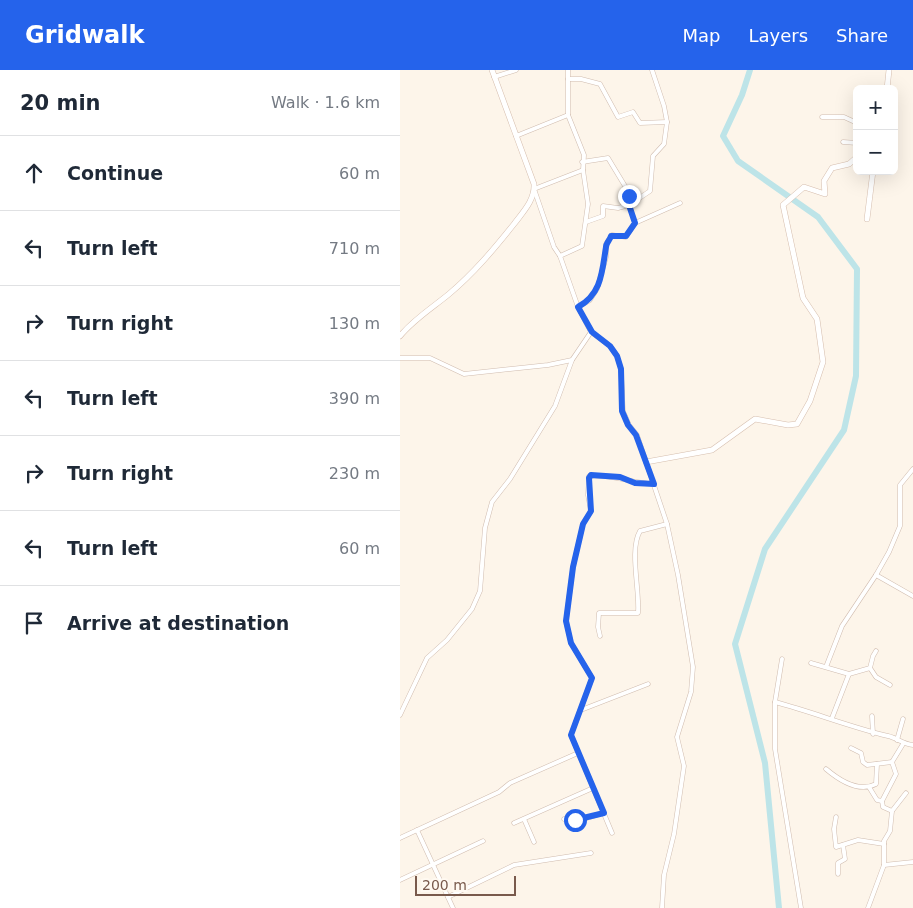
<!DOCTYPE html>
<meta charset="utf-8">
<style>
:root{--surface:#fff;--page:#f2f2f3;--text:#1f2937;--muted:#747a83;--line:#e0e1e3;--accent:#2563eb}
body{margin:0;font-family:"DejaVu Sans",sans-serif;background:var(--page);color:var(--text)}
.controls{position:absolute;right:15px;top:15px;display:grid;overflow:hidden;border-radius:8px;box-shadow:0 5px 20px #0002}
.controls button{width:45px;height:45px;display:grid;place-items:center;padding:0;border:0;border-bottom:1px solid var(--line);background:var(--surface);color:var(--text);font:25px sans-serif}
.scale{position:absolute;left:15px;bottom:12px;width:101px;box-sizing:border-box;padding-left:5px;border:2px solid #795a4c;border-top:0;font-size:14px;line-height:18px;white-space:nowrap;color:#795a4c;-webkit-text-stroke:4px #fff9f1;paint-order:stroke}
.stop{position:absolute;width:15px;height:15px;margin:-11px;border:4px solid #2563eb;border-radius:50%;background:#fff}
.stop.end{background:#2563eb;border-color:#fff;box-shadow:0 1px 5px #0008}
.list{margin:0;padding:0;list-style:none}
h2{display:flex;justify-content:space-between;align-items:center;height:65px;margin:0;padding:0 20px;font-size:21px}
h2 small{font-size:16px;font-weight:400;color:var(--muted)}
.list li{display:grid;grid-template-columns:32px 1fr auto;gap:15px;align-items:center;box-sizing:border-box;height:75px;padding:0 20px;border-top:1px solid var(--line)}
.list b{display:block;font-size:19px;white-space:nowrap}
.list em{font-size:16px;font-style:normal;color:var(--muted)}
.icon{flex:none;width:28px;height:28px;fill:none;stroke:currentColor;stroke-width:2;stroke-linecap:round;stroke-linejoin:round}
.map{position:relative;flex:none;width:513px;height:838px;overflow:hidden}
header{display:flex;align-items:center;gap:30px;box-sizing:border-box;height:70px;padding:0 25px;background:var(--accent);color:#fff}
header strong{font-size:24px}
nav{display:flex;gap:28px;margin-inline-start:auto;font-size:18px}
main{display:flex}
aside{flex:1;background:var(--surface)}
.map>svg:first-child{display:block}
</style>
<header>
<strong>Gridwalk</strong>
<nav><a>Map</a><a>Layers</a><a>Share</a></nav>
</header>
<main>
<aside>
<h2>20 min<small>Walk · 1.6 km</small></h2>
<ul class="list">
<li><svg class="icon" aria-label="ahead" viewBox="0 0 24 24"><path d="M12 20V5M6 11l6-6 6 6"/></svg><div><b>Continue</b></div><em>60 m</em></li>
<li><svg class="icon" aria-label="left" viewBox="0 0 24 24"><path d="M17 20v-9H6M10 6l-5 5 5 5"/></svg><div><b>Turn left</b></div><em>710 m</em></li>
<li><svg class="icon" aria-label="right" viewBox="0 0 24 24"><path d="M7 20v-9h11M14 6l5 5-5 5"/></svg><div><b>Turn right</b></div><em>130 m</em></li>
<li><svg class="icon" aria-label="left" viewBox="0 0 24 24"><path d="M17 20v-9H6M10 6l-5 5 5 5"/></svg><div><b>Turn left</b></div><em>390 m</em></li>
<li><svg class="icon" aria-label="right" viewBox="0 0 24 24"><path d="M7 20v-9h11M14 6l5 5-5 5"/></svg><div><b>Turn right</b></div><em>230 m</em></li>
<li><svg class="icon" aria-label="left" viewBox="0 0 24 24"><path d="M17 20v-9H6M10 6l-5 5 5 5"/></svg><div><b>Turn left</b></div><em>60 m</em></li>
<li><svg class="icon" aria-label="arrive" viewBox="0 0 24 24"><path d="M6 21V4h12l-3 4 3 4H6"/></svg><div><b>Arrive at destination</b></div></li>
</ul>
</aside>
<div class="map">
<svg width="513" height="838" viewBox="0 0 513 838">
<rect width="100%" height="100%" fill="#fdf5ea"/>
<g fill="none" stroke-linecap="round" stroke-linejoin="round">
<!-- river -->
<path stroke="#bde4e8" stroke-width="6" d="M350,0L342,25L323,66L338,91L418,147L457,199L456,306L444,360L365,479L335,574L365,693L379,838"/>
<!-- street casing -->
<g stroke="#d0bcaf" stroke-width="5">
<g id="street">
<path d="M168,0V45L184,85L183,100L134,119L154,177L160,186L178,237L191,262L210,276L217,286L221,299L223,341L229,355L237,365L267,454L278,505L293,597L291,622L277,667L284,696L274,764L264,805L262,838"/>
<path d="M94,7L116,0"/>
<path d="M168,9H181L200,14L218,47L233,42L240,53L267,52"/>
<path d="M422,47H444L457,53"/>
<path d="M116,66L168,45"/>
<path d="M443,72L457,73"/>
<path d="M182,92L208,88L228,121L229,135L235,153"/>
<path d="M186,152L203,146V136L218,138L229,135L250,121L253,86L264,74L267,52L264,36L252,0"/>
<path d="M160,186L182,176L188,134L183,100"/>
<path d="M178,237L190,230L197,219L206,187V174L212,165L226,167L235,153L280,133"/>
<path d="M0,288H30L64,304L148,295L172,290L191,262"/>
<path d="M476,505L513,526"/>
<path d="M200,566L198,557L199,543H238C240,520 229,480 240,461L267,454"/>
<path d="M382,589L375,632V679L401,838"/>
<path d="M411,593L449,604L470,598L473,586L476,581"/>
<path d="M426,597L442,556L476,505L489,482L500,456V415L513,399"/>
<path d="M470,598L476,607L490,615"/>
<path d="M375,632C413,642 450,657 488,666C497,668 503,674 513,675"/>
<path d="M181,640L248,614"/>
<path d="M0,645L27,588L47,570L72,539L80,521L85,458L92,432L110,409L155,336L172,290"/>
<path d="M472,646L473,664"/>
<path d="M432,648L449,604"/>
<path d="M497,670L503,649"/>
<path d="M451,678L461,683L463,692L467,695L492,692"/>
<path d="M426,699C439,710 459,723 476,714L477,694"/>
<path d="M469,717L477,730L482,731"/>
<path d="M492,741L483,737L482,731L496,704L492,692L503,674"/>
<path d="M436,747L434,759L436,777L458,770L484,774"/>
<path d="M124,749L134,772"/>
<path d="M164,749L180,750L203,743"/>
<path d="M114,753L193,718"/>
<path d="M17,760L53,838"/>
<path d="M212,763L171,665L192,608L171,573L166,551L173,497L183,454L191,441L188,425L189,406C211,404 232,413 254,414"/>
<path d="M0,768L99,722L110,713L178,683"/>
<path d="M484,795L513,792"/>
<path d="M438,804V793L445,789L443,775"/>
<path d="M0,810L83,771"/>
<path d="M48,827L114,795L191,783"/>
<path d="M468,838L484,795V771L490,761L492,741L506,723"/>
</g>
</g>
<!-- secondary casing -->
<g stroke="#d6beae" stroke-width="6">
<g id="secondary">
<path d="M487,19L489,0"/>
<path d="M467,149L473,101"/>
<path d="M0,266C14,249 32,238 49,224C74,203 94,179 114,154C123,142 135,130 134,114L92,0"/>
<path d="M246,392L312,380L355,349L388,355L397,354L410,331L423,292L417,249L403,228L383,135L404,117L425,124L424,111L432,98L449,94L457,87"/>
</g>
</g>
<!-- street -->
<use href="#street" stroke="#fff" stroke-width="4"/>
<!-- secondary -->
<use href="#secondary" stroke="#fff" stroke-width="5"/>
</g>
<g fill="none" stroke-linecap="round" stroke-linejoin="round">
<!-- route -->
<path stroke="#2563eb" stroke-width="6" d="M175,750L204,743L171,665L192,608L171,573L166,551L173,497L183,454L191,441L189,408L191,405L220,407L235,413L254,414L236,365L228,355L222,341L221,299L217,286L210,276L192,262L178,237C202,224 202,201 206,177C206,173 210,170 211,166H226L235,153L229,135V126"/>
</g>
</svg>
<div class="controls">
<button>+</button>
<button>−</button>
</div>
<div class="scale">200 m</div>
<div class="stop" style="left:175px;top:750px"></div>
<div class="stop end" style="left:229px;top:126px"></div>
</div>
</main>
